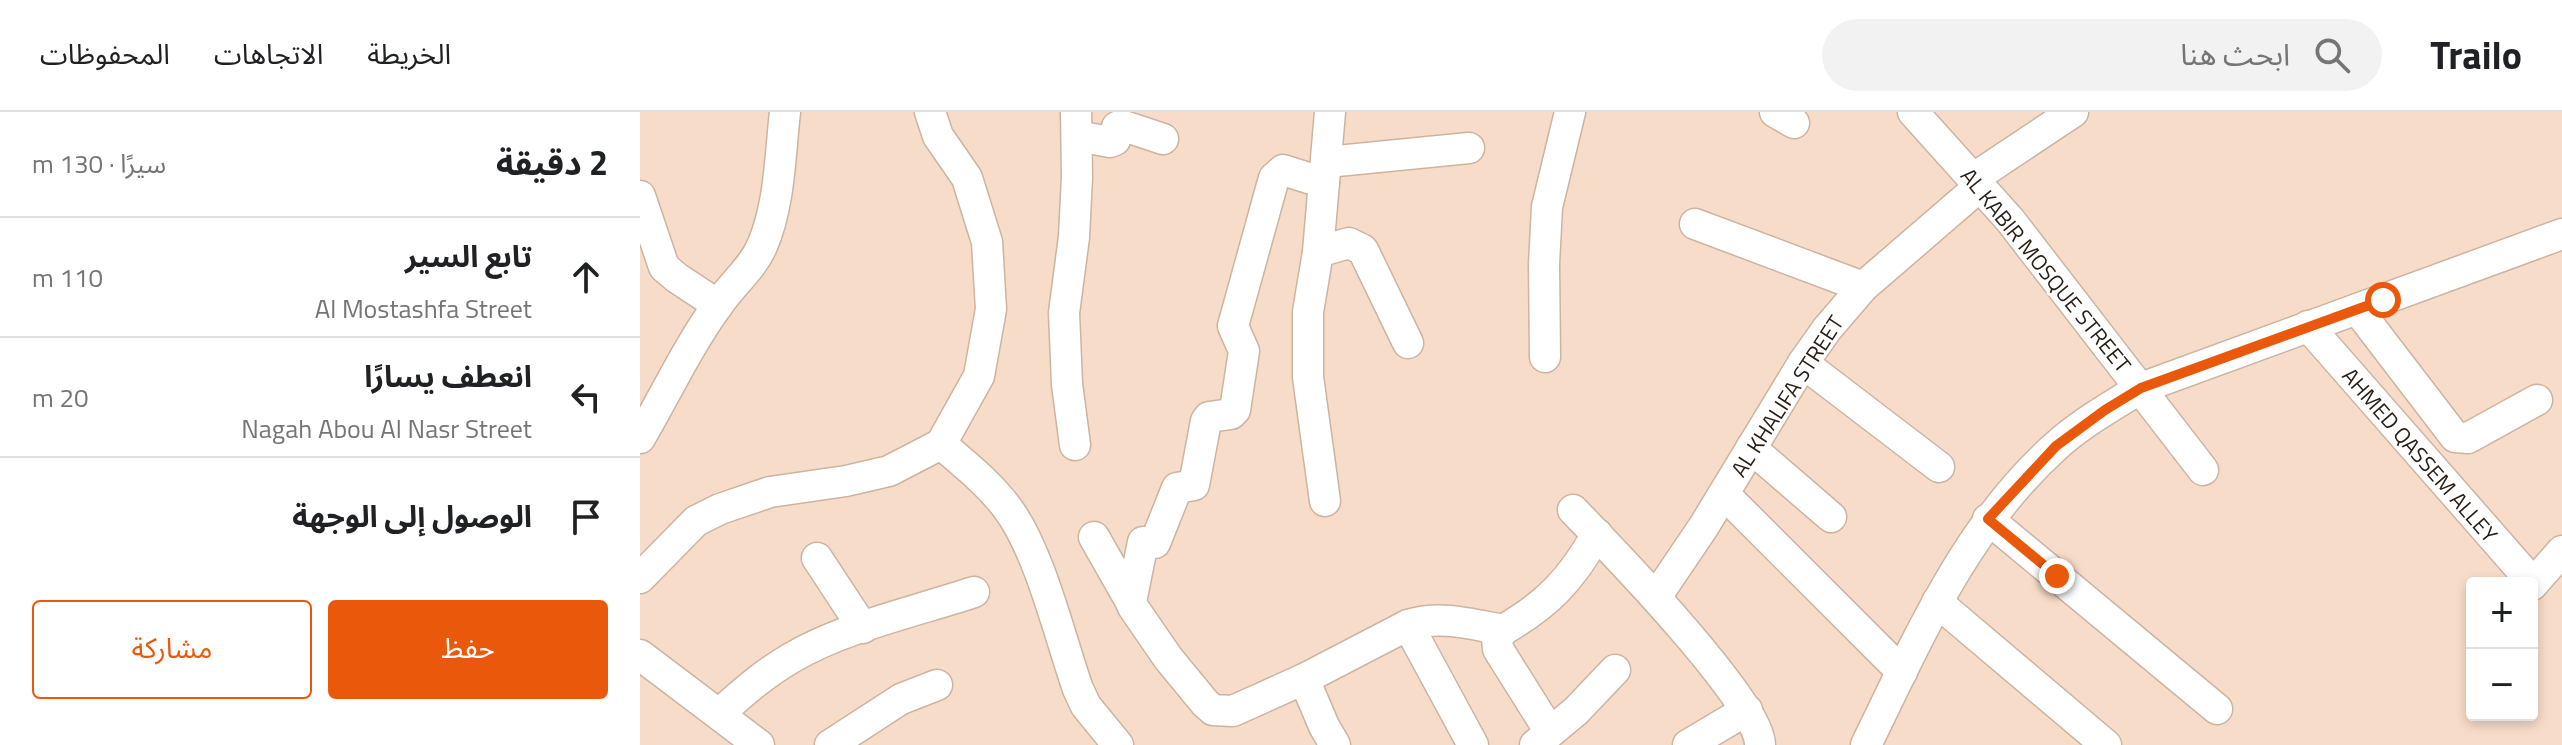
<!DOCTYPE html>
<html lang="ar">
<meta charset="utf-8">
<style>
:root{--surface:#fff;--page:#f2f2f2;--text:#202124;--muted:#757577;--line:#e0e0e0;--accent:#ea580c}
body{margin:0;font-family:"Titillium Web","Noto Sans Arabic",sans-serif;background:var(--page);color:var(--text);direction:rtl}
.controls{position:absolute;right:24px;bottom:24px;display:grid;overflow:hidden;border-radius:8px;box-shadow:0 4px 12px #0003}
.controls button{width:72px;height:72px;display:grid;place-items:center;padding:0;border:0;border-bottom:2px solid var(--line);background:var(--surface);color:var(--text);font:40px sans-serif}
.stop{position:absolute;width:24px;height:24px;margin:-18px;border:6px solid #ea580c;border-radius:50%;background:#fff}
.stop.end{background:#ea580c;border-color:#fff;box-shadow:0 2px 8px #0008}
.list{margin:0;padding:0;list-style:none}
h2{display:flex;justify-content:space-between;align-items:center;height:104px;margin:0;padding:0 32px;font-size:34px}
h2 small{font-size:26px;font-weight:400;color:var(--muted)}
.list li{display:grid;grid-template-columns:52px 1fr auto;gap:24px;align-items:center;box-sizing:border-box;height:120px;padding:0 32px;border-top:2px solid var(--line)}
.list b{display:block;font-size:30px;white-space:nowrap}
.list p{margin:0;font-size:26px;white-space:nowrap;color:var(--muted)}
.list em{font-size:26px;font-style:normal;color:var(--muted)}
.actions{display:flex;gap:16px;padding:24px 32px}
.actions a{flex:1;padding:18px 0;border:2px solid var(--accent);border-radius:8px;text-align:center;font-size:28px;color:var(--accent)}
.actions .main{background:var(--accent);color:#fff}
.icon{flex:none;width:44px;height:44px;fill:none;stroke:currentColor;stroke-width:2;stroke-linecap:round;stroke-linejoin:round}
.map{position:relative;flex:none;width:1922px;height:633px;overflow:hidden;direction:ltr}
header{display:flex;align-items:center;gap:48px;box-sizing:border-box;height:112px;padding:0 40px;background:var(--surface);border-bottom:2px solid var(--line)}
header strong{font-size:38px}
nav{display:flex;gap:44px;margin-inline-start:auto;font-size:28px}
.search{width:560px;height:72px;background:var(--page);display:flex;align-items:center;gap:20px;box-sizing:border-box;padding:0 28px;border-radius:44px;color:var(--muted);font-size:30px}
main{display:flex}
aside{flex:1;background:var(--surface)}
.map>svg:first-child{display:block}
</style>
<header>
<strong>Trailo</strong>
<div class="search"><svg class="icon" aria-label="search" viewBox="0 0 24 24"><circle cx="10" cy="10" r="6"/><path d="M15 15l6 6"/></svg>ابحث هنا</div>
<nav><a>الخريطة</a><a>الاتجاهات</a><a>المحفوظات</a></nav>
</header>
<main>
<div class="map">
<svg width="1922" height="633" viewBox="0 0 1922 633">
<rect width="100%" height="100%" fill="#f7ddc9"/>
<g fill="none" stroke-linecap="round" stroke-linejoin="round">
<!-- minor casing -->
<g stroke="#ccb4a1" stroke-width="33">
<g id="minor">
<path d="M1135,0L1154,11"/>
<path d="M1273,0L1370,108L1563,358"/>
<path d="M437,24L470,30L475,28L477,15L481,13L523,27"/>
<path d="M687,50L829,36"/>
<path d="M1334,66L1433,0"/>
<path d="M684,71L643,58L634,66L593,214L604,239L595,298L591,302L569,305L566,309L554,373L537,376L515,431L503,430L491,490L493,495L528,546L565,591L573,598L593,599L664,567L768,513C800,503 831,512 863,518C908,492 931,468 957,422"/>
<path d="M0,84L24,155L37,166L78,193"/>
<path d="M1055,112L1223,175"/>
<path d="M678,140L709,131L723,138L768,231"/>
<path d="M1717,197L1815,325L1828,326L1897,288"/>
<path d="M1668,214L1893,471"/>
<path d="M905,245L904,152L907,95L930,0"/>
<path d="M1163,251L1299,355"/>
<path d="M0,326C26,282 48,234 78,193C92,172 112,157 122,134C140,93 140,43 145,0"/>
<path d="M301,332C324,352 350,372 368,397C400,440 420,526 438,577L446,594L478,633"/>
<path d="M435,333L427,272L424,201L434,125L437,65L436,0"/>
<path d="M1111,336L1191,405"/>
<path d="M1084,382L1262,560"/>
<path d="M685,389L668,265V200L678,140L690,0"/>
<path d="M933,398C968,434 1121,591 1120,633"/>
<path d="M1348,407L1577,597"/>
<path d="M454,425L491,490"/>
<path d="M177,446L223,516"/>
<path d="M0,466L56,409L80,397L130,380L206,369L249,359L301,332L339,264L351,197L347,130L327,66L298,24L290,0"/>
<path d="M1892,473L1922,439"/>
<path d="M1016,485L1064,414L1163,251L1187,217L1223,175L1340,74"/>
<path d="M1297,490L1466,633"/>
<path d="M768,513L833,633"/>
<path d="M863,518L857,527L858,537L910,620"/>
<path d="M0,543L119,633"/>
<path d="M664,567L684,614L695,633"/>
<path d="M79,602C102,581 125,561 153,545C204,515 277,499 334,480"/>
<path d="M190,633L261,587L297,573"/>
<path d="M895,633L936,599L975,558"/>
<path d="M1048,633L1107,598"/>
<path d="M1226,633C1278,527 1325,416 1415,335C1440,312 1472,294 1501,276L1922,122"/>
</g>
</g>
<!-- minor -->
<use href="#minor" stroke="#fff" stroke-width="30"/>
</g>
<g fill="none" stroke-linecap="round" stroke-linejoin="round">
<!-- route -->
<path stroke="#ea580c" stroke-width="10" d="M1417,464L1348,407L1416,334L1465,298L1501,276L1743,188"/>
</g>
<g text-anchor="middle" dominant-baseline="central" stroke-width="6" stroke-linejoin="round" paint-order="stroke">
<!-- street labels -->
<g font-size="22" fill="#261d15" stroke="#fff">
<text transform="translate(1406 158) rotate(51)">AL KABIR MOSQUE STREET</text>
<text transform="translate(1147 284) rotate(-57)">AL KHALIFA STREET</text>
<text transform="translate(1780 343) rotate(49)">AHMED QASSEM ALLEY</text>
</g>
</g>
</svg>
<div class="controls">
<button>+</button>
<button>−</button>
</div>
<div class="stop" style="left:1743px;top:188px"></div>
<div class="stop end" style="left:1417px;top:464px"></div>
</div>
<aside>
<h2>2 دقيقة<small>سيرًا · 130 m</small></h2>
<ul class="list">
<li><svg class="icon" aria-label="ahead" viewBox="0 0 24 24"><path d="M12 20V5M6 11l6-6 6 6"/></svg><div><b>تابع السير</b><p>Al Mostashfa Street</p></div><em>110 m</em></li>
<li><svg class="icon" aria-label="left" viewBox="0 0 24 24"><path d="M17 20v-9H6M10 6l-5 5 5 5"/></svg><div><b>انعطف يسارًا</b><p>Nagah Abou Al Nasr Street</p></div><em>20 m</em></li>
<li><svg class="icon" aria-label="arrive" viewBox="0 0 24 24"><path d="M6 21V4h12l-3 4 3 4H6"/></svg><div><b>الوصول إلى الوجهة</b></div></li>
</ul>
<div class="actions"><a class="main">حفظ</a><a>مشاركة</a></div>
</aside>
</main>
